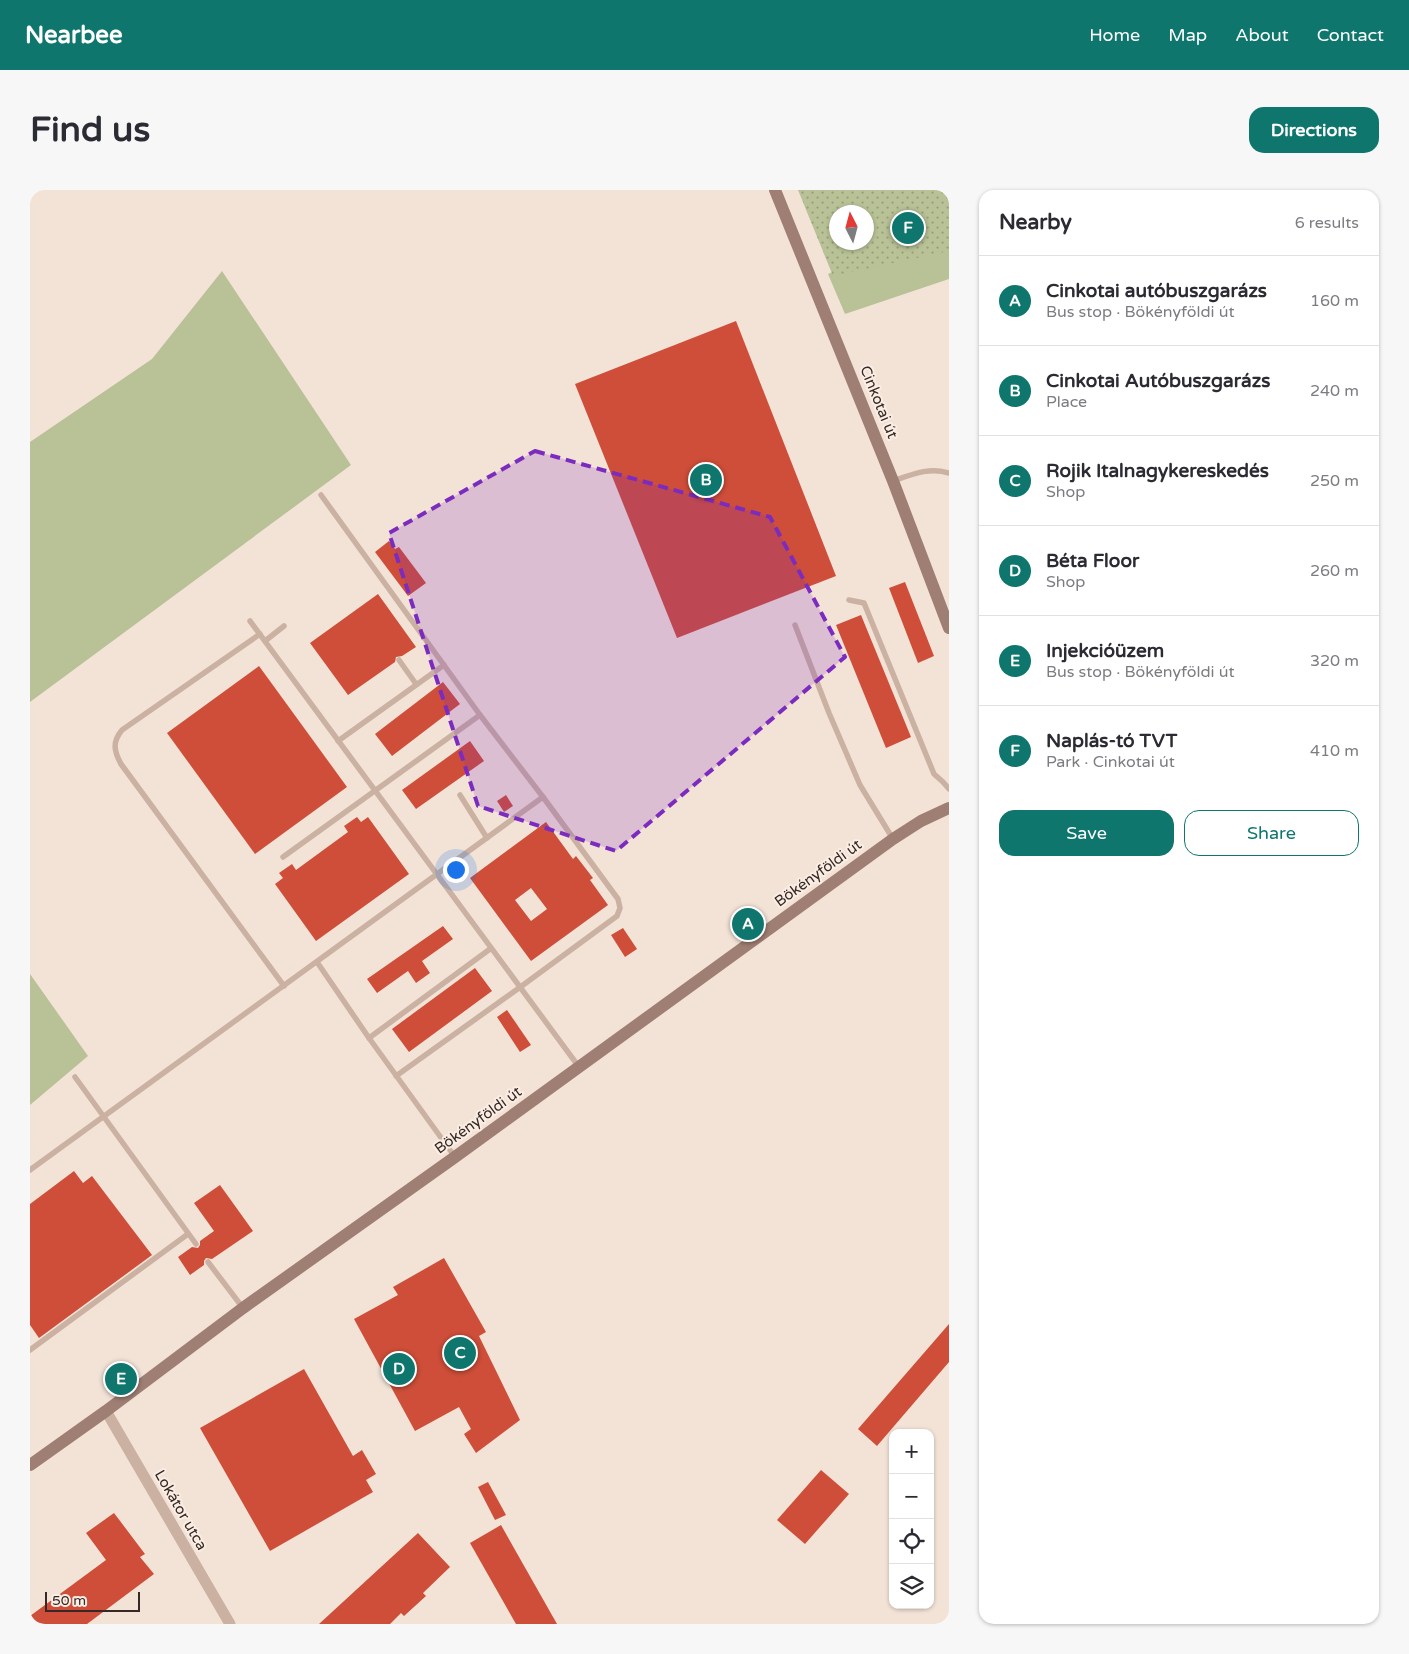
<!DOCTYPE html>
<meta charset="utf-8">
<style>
:root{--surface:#fff;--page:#f7f7f7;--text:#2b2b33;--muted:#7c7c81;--line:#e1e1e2;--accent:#0f766e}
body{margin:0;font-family:"Varela Round",sans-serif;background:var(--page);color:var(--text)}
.controls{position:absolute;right:15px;bottom:15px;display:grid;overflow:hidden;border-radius:10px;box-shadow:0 1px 4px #0004}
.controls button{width:45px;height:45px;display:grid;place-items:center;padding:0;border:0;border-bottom:1px solid var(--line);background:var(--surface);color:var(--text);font:25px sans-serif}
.compass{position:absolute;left:799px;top:15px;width:45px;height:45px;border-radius:50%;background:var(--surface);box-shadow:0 1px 4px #0004;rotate:354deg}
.scale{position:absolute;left:15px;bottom:12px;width:95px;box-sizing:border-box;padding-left:5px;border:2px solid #352825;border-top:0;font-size:14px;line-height:18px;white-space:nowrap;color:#352825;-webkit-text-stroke:4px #faede3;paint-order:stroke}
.you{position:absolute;left:425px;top:679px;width:18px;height:18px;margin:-12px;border:4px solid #fff;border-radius:50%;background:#1a73e8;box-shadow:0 0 0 8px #1a73e833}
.badge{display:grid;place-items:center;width:32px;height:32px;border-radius:50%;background:var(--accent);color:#fff;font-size:16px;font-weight:700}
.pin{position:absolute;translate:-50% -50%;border:2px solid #fff;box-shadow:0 1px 5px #0006}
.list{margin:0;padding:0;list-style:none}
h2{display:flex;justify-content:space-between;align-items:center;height:65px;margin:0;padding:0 20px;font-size:21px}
h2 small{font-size:16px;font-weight:400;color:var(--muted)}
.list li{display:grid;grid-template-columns:32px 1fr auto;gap:15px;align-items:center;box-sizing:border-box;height:90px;padding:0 20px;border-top:1px solid var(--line)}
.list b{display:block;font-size:19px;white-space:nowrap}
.list p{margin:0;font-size:16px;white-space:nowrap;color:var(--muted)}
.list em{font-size:16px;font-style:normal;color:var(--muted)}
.actions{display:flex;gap:10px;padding:15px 20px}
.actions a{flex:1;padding:11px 0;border:1px solid var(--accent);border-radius:15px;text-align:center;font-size:18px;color:var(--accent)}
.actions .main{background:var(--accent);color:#fff}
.icon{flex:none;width:28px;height:28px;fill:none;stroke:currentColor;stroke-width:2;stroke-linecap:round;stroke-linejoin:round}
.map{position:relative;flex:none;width:919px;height:1434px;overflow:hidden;border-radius:15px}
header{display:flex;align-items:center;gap:30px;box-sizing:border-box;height:70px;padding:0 25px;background:var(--accent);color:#fff}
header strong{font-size:24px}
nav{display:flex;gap:28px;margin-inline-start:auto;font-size:18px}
.intro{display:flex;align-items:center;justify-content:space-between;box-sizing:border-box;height:120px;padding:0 30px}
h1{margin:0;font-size:35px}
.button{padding:12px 22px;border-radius:15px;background:var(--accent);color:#fff;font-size:18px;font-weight:700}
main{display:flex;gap:30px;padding:0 30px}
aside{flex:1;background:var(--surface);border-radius:15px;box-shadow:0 1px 4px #0004}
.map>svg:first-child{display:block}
</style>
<header>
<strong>Nearbee</strong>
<nav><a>Home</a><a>Map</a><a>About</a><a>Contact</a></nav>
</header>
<div class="intro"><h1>Find us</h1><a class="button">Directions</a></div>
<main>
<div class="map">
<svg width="919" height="1434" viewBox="0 0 919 1434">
<defs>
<pattern id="park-dots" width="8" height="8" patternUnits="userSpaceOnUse" patternTransform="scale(1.25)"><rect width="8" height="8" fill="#b8c296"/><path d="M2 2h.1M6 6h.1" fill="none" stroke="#969e7a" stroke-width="1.8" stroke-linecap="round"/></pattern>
</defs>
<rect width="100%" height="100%" fill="#f3e3d7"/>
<!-- grass -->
<g fill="#b8c296">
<path d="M919,54V89L815,124L798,84L826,72Z"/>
<path d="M192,81L321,275L0,512V252L122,169Z"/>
<path d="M0,784L58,866L0,915Z"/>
</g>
<!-- park -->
<path fill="url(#park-dots)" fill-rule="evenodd" d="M768,0H919V61L803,86ZM806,22H836V52H806Z"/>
<!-- building -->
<g fill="#ce4e39" fill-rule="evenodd">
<path d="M706,131L806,386L647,448L545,194Z"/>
<path d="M359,351L365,359L369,357L396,393L378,406L345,362Z"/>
<path d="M875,392L904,466L888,473L859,398Z"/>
<path d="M348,404L386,457L372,466L366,467L365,472L318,505L280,453Z"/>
<path d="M831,425L881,547L856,558L806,435Z"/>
<path d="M229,476L317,597L225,664L137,543Z"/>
<path d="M413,492L430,514L362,566L345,544Z"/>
<path d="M440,551L454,571L386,619L372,600Z"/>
<path d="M476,605L483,616L474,622L467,611Z"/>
<path d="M327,627L331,632L338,627L379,684L286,751L245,694L253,688L249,683L262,674L266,680L318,642L314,636Z"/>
<path d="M516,632L543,669L546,666L563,688L560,690L578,715L501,771L440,688ZM501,698L517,719L501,731L485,710Z"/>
<path d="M413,736L423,749L392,771L400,783L386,793L378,781L347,803L337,789Z"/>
<path d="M593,738L607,759L595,767L581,745Z"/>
<path d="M445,778L462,801L379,862L362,839Z"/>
<path d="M477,820L501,855L490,862L467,827Z"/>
<path d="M44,981L53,993L62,986L122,1065L9,1148L0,1135V1014Z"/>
<path d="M190,995L223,1041L182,1069L176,1068L174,1071V1075L160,1085L148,1067L162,1057L168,1058L170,1055V1051L184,1041L164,1013Z"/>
<path d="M414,1068L456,1142L449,1146L490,1230L446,1263L434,1244L441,1239L429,1217L385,1241L324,1129L368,1105L363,1097Z"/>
<path d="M919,1134V1172L847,1256L828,1239Z"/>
<path d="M274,1179L323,1266L332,1260L346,1284L336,1290L343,1302L240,1361L170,1238Z"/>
<path d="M791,1280L819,1304L775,1354L747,1330Z"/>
<path d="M458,1292L476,1325L465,1330L448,1297Z"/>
<path d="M84,1323L115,1364L110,1367L124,1384L57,1434H0V1426L76,1370L56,1343Z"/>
<path d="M471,1335L527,1434H486L440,1353Z"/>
<path d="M388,1343L420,1377L393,1403L396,1406L374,1426L371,1423L360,1434H289Z"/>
</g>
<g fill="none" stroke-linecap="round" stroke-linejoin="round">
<!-- lane -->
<g stroke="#cbb1a2" stroke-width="5.5">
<path d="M863,291C883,284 899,277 919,283"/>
<path d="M819,410L834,413L904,584L913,592L919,599"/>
<path d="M220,431L549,877"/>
<path d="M765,435L799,523L830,595L863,649"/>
<path d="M230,444L92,540C82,552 84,561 91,574L254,796"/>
<path d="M235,451L254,436"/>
<path d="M369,470L386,494"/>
<path d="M308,551L414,475"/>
<path d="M430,605L457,648"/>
<path d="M253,667L450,525"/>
<path d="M287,772L339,848L425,967"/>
<path d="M339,848L460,759"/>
<path d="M366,886L489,798L587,726L590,718L588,709L513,607"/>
<path d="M45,887L166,1054"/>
<path d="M0,980L513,607L450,525L291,305"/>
<path d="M178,1072L213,1118"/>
<path d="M0,1160L158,1044"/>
</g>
<!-- street -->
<path stroke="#cbb1a2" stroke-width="11" d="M76,1221L200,1434"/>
<!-- secondary -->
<g stroke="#9f7f73" stroke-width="12">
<path d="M745,0L863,291L919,438"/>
<path d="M0,1275L76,1221L213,1118L425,967L863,649L891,631L919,618"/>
</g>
</g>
<!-- marked area -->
<path fill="#7b2cbf" fill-opacity="0.2" stroke="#7b2cbf" stroke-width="4" stroke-dasharray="10 6" stroke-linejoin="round" d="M505,261L740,327L815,467L586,661L448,616L359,343Z"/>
<g text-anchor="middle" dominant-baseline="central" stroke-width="4" stroke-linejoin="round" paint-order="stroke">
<!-- street labels -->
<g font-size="15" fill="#352825" stroke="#faede3">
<text transform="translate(849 212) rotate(68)">Cinkotai út</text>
<text transform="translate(788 683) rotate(-36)">Bökényföldi út</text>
<text transform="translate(448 930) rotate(-36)">Bökényföldi út</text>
<text transform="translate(151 1320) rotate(60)">Lokátor utca</text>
</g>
</g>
</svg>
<div class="controls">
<button>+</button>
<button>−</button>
<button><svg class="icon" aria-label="locate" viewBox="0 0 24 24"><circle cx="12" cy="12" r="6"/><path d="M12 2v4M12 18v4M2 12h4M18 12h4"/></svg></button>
<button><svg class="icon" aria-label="layers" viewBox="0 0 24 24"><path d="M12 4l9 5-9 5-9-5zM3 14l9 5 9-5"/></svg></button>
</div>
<svg class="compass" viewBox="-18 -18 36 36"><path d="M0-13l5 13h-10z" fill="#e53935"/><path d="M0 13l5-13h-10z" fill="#7c7c81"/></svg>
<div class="scale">50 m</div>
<div class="you"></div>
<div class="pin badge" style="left:718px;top:734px">A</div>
<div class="pin badge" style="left:676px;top:290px">B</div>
<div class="pin badge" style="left:430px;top:1163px">C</div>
<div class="pin badge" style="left:369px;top:1179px">D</div>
<div class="pin badge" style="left:91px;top:1189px">E</div>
<div class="pin badge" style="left:878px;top:38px">F</div>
</div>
<aside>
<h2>Nearby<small>6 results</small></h2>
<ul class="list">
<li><span class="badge">A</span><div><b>Cinkotai autóbuszgarázs</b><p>Bus stop · Bökényföldi út</p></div><em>160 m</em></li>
<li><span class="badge">B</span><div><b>Cinkotai Autóbuszgarázs</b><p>Place</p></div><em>240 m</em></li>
<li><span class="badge">C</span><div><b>Rojik Italnagykereskedés</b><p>Shop</p></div><em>250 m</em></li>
<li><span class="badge">D</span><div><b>Béta Floor</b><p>Shop</p></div><em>260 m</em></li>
<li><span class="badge">E</span><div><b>Injekcióüzem</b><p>Bus stop · Bökényföldi út</p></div><em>320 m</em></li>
<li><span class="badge">F</span><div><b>Naplás-tó TVT</b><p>Park · Cinkotai út</p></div><em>410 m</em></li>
</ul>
<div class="actions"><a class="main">Save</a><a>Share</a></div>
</aside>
</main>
